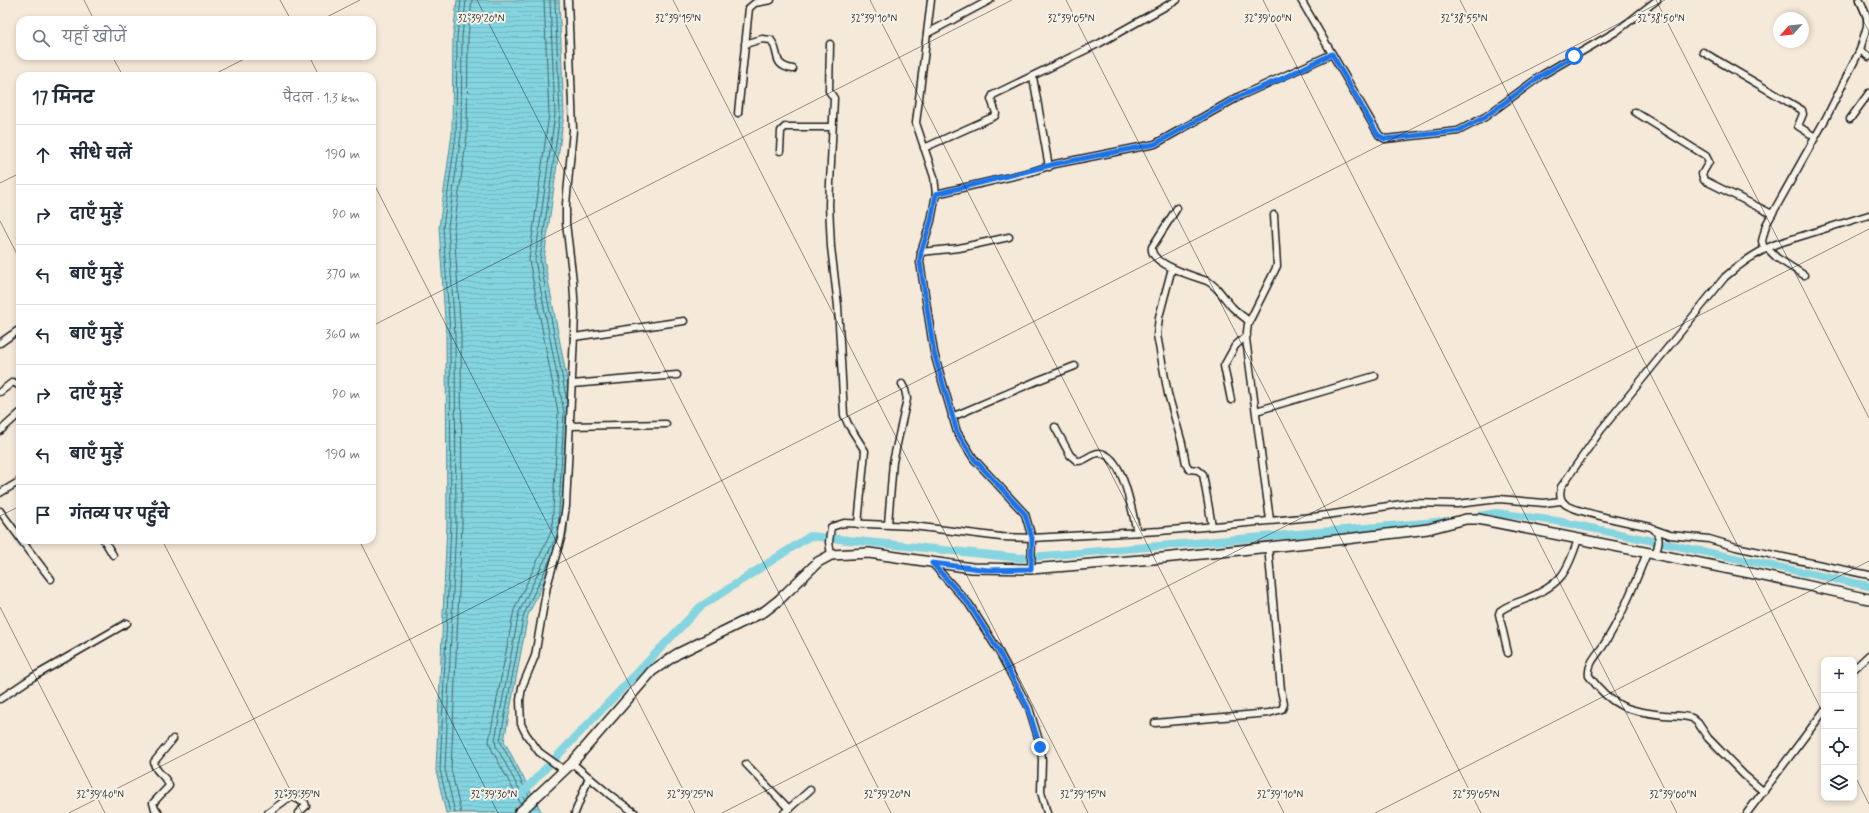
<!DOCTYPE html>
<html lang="hi">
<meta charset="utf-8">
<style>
:root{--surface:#fff;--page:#f6f6f7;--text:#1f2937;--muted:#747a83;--line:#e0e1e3}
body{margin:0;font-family:Mynerve,"Playpen Sans Deva",sans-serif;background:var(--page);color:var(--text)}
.controls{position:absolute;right:12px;bottom:12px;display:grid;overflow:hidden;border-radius:8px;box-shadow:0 2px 6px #0003}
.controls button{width:36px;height:36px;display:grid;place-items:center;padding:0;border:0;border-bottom:1px solid var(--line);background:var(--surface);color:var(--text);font:20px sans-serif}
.compass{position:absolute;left:1773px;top:12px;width:36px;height:36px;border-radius:50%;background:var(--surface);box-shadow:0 2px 6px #0003;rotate:243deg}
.stop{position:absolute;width:12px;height:12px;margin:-9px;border:3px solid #1a73e8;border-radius:50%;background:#fff}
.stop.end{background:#1a73e8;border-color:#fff;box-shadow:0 1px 4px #0008}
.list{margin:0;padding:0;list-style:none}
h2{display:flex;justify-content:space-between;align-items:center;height:52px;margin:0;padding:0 16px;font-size:17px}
h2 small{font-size:13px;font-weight:400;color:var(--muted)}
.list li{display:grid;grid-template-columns:26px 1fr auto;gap:12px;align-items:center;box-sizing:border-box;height:60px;padding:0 16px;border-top:1px solid var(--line)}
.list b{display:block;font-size:15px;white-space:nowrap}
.list em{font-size:13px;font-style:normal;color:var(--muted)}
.icon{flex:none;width:22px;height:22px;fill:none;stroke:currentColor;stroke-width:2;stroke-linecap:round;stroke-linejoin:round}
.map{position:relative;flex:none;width:1869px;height:813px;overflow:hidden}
.search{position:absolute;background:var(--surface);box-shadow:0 2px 6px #0003;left:16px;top:16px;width:360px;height:44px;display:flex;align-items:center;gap:10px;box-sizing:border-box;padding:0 14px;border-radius:12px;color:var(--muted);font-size:15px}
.panel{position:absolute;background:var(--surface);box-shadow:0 2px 6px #0003;left:16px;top:72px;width:360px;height:472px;border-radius:12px}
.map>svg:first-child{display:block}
</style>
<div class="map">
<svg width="1869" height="813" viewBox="0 0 1869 813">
<defs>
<pattern id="water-rules" width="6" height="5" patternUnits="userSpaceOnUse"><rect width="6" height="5" fill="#85d5e0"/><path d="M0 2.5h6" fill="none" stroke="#72b6c0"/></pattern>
</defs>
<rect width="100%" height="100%" fill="#f5e9d9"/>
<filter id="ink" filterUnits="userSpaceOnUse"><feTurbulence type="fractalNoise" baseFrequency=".025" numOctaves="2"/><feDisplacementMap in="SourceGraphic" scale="8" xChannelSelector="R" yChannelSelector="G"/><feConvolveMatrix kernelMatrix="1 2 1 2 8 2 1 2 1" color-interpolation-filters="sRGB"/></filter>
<g filter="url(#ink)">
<!-- water -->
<path fill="url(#water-rules)" stroke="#5b8b92" d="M457,0H559L564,114L544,259L573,411L567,534L528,615L504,741L542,813H446L436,770L447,524L446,335L439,227L452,134L453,36Z"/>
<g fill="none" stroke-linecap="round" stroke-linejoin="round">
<!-- shore -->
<g stroke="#46666a" stroke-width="1">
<path d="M550,0L555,114L535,260L564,412L558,530"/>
<path d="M555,0L560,114L540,260L567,402"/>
<path d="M529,796L500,741L524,614L551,558"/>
<path d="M525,800L496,746L495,740L519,612L558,533"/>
<path d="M521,804L491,748L489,741L514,610L552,530L558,412L529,260L549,114L544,0"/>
<path d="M450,813L440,770L451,524L450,335L443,227L456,135L457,37L461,0"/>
<path d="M455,813L445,769L456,524L455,335L448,227L461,135L462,37L466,0"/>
<path d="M461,813L451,769L462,524L461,335L454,228L467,136L468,37L472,0"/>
</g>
<!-- canal -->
<g stroke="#85d5e0" stroke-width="8">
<path d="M1473,517L1496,513L1557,521L1869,586"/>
<path d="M521,794L700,607L810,536L1020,558L1448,521"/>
</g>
<!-- street casing -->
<g stroke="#1c1c1c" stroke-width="9">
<g id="street">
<path d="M931,0L916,123L934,177L936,194L931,221L921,252L920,262L934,353L957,432L974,459L1025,514L1032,538L1031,569"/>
<path d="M1301,0L1379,135L1385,139L1458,131L1485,117L1542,75L1617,31L1657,0"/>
<path d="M928,33L990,0"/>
<path d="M745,44L762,39L771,40C781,54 771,65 793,69"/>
<path d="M830,44L829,91L834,98L829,205L831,247L838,306L844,415L848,424L865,451L858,524"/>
<path d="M1860,50L1869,57"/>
<path d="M1703,52L1802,110L1803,114L1798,126L1815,137"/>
<path d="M1033,77L1049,167"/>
<path d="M1635,112L1706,156L1709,162L1702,174L1704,180L1772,214"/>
<path d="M738,113L749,8L755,3L771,0"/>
<path d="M1850,119L1869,93"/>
<path d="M924,148L995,116L996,113L991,99L993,95L1100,43L1177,0"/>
<path d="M780,151L781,131L785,127H832"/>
<path d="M936,194L1031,172L1055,164L1155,144L1240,96L1332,54"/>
<path d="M1177,208L1152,247C1148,264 1196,277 1207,281C1218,286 1225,300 1233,308C1238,313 1244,317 1250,322"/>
<path d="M1767,248L1777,258L1804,275"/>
<path d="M1764,249L1762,241L1766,225L1826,118L1860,50L1867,26V17L1860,0"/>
<path d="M921,252L959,248L1009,237"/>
<path d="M1172,268L1159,317L1157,335L1168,394L1182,443L1186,464L1189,469L1198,470L1203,474L1212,526"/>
<path d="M574,337L684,321"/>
<path d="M0,343L20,329"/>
<path d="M572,384L677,375"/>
<path d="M0,392L13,382L20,386"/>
<path d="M1231,400L1224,366L1235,346L1247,335"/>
<path d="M1256,411L1375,376"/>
<path d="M952,417L1039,380L1075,366"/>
<path d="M570,426L666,424"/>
<path d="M1055,427L1070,455L1077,461C1086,462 1091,452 1100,453C1124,456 1132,513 1137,532"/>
<path d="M0,431L20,413"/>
<path d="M0,493L20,481"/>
<path d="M0,511L20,538"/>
<path d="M1270,520L1246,339L1248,324L1277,266L1274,215"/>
<path d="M888,524L893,462L907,399L905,390L902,384"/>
<path d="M1656,530L1670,535L1709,539L1736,547L1869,575"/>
<path d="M21,540L51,579"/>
<path d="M104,540L113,555"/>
<path d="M1647,553C1634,585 1622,617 1603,646C1597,655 1587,664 1589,676C1612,707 1627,711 1664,715C1673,716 1682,715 1692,718L1698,723L1708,738L1744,775L1764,792"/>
<path d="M831,555L829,542L831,527L844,523L913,526L1001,537L1032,538L1160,531L1313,517L1409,503L1457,504L1499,499L1544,503L1561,501"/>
<path d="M1655,555C1659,544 1662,534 1651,527C1635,524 1575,512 1565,504C1559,499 1560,493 1561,487L1601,430L1725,277C1741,263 1757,252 1776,244L1869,215"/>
<path d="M932,563L969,604L998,650L1029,708L1041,747L1042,760L1041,792L1047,813"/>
<path d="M1508,653L1499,614L1500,611C1507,605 1517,603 1526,599C1560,585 1567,574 1578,539"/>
<path d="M1854,669L1869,655"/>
<path d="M0,699L33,677L127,623"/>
<path d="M1155,723L1269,713L1282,709L1284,704L1281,690L1268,546"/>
<path d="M572,763L610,795L635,813"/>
<path d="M746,764L789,809"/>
<path d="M564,770L539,752L526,734L521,724L520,700L522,687L535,656L547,586L561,538L566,506L575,314L573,281L566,223V204L573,130L568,0"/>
<path d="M159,813L155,809L153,803L169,786C167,776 154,772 154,762L173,739"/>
<path d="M268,813L287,799L293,797L305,803L306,806L298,813"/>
<path d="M575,813L589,777"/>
<path d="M784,813L810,790"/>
<path d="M1747,813L1824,711"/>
</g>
</g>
<!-- secondary casing -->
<g stroke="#1c1c1c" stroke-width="12">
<path id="secondary" d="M519,813L572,763L652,671L677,654L765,611L779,600L818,562L831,555L869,553L972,568L1031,569L1153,559L1346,539L1428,529L1466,519H1478L1750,573L1869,599"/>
</g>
<!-- street -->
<use href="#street" stroke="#f7f3e8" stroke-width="6"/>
<!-- secondary -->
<use href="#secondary" stroke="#f7f3e8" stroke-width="9"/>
</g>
</g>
<g fill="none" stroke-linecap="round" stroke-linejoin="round" filter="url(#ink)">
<!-- route -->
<path stroke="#1a73e8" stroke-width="5" d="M1040,747L1028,708L998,650L969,604L932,563L988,570L1031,569L1032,538L1025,514L974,459L957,432L934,353L920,262L921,252L931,221L936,194L1055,164L1155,144L1240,96L1283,78L1332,54L1378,135L1385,139L1458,131L1485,117L1542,75L1574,56"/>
</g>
<!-- ticks -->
<path fill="none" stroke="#1c1c1c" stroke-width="1" stroke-opacity="0.45" d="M84,0L94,20M280,0L291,20M477,0L891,813M673,0L1088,813M870,0L1284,813M1066,0L1481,813M1263,0L1677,813M1460,0L1824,715M1656,0L1869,418M1853,0L1869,32M321,20L360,0M112,56L123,76M309,56L319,76M211,76L250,56M372,180L695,813M0,183L20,173M0,221L20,260M372,326L1012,0M0,516L20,506M162,540L302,813M359,540L498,813M0,607L105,813M1854,774L1869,804M69,813L1665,0M722,813L1869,229M1375,813L1869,561"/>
<g font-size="10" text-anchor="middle" fill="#1c1c1c" stroke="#f7f3e8" stroke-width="4" stroke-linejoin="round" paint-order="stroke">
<text x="481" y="22">32°39'20"N</text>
<text x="678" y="22">32°39'15"N</text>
<text x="874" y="22">32°39'10"N</text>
<text x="1071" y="22">32°39'05"N</text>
<text x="1268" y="22">32°39'00"N</text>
<text x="1464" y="22">32°38'55"N</text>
<text x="1661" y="22">32°38'50"N</text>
<text x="100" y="798">32°39'40"N</text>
<text x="297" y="798">32°39'35"N</text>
<text x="494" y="798">32°39'30"N</text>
<text x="690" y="798">32°39'25"N</text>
<text x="887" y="798">32°39'20"N</text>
<text x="1083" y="798">32°39'15"N</text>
<text x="1280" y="798">32°39'10"N</text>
<text x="1476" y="798">32°39'05"N</text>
<text x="1673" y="798">32°39'00"N</text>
</g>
</svg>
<div class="controls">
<button>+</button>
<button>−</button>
<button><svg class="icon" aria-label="locate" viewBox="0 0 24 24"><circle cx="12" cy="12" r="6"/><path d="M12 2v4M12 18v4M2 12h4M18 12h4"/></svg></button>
<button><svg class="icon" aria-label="layers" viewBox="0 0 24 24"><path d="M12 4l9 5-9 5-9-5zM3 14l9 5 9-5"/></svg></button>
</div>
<svg class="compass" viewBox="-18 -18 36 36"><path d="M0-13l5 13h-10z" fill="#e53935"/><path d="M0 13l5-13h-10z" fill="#747a83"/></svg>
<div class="stop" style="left:1574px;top:56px"></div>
<div class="stop end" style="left:1040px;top:747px"></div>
<div class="search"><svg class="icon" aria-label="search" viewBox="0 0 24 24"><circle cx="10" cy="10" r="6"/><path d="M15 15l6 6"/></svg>यहाँ खोजें</div>
<section class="panel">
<h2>17 मिनट<small>पैदल · 1.3 km</small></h2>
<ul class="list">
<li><svg class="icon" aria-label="ahead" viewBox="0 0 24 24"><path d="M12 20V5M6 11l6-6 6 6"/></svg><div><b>सीधे चलें</b></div><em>190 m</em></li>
<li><svg class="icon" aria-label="right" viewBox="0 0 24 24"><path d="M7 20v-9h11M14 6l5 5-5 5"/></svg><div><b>दाएँ मुड़ें</b></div><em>90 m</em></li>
<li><svg class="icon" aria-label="left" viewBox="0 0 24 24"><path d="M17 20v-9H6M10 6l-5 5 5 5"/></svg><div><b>बाएँ मुड़ें</b></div><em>370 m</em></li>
<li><svg class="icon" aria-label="left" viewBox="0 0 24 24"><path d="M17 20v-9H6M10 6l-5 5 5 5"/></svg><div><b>बाएँ मुड़ें</b></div><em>360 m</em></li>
<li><svg class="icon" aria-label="right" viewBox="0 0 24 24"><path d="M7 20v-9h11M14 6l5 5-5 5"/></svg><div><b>दाएँ मुड़ें</b></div><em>90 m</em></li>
<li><svg class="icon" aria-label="left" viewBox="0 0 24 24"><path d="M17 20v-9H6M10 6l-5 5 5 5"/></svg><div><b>बाएँ मुड़ें</b></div><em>190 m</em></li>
<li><svg class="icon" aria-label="arrive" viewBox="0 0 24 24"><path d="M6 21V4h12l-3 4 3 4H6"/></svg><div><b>गंतव्य पर पहुँचे</b></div></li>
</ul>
</section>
</div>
